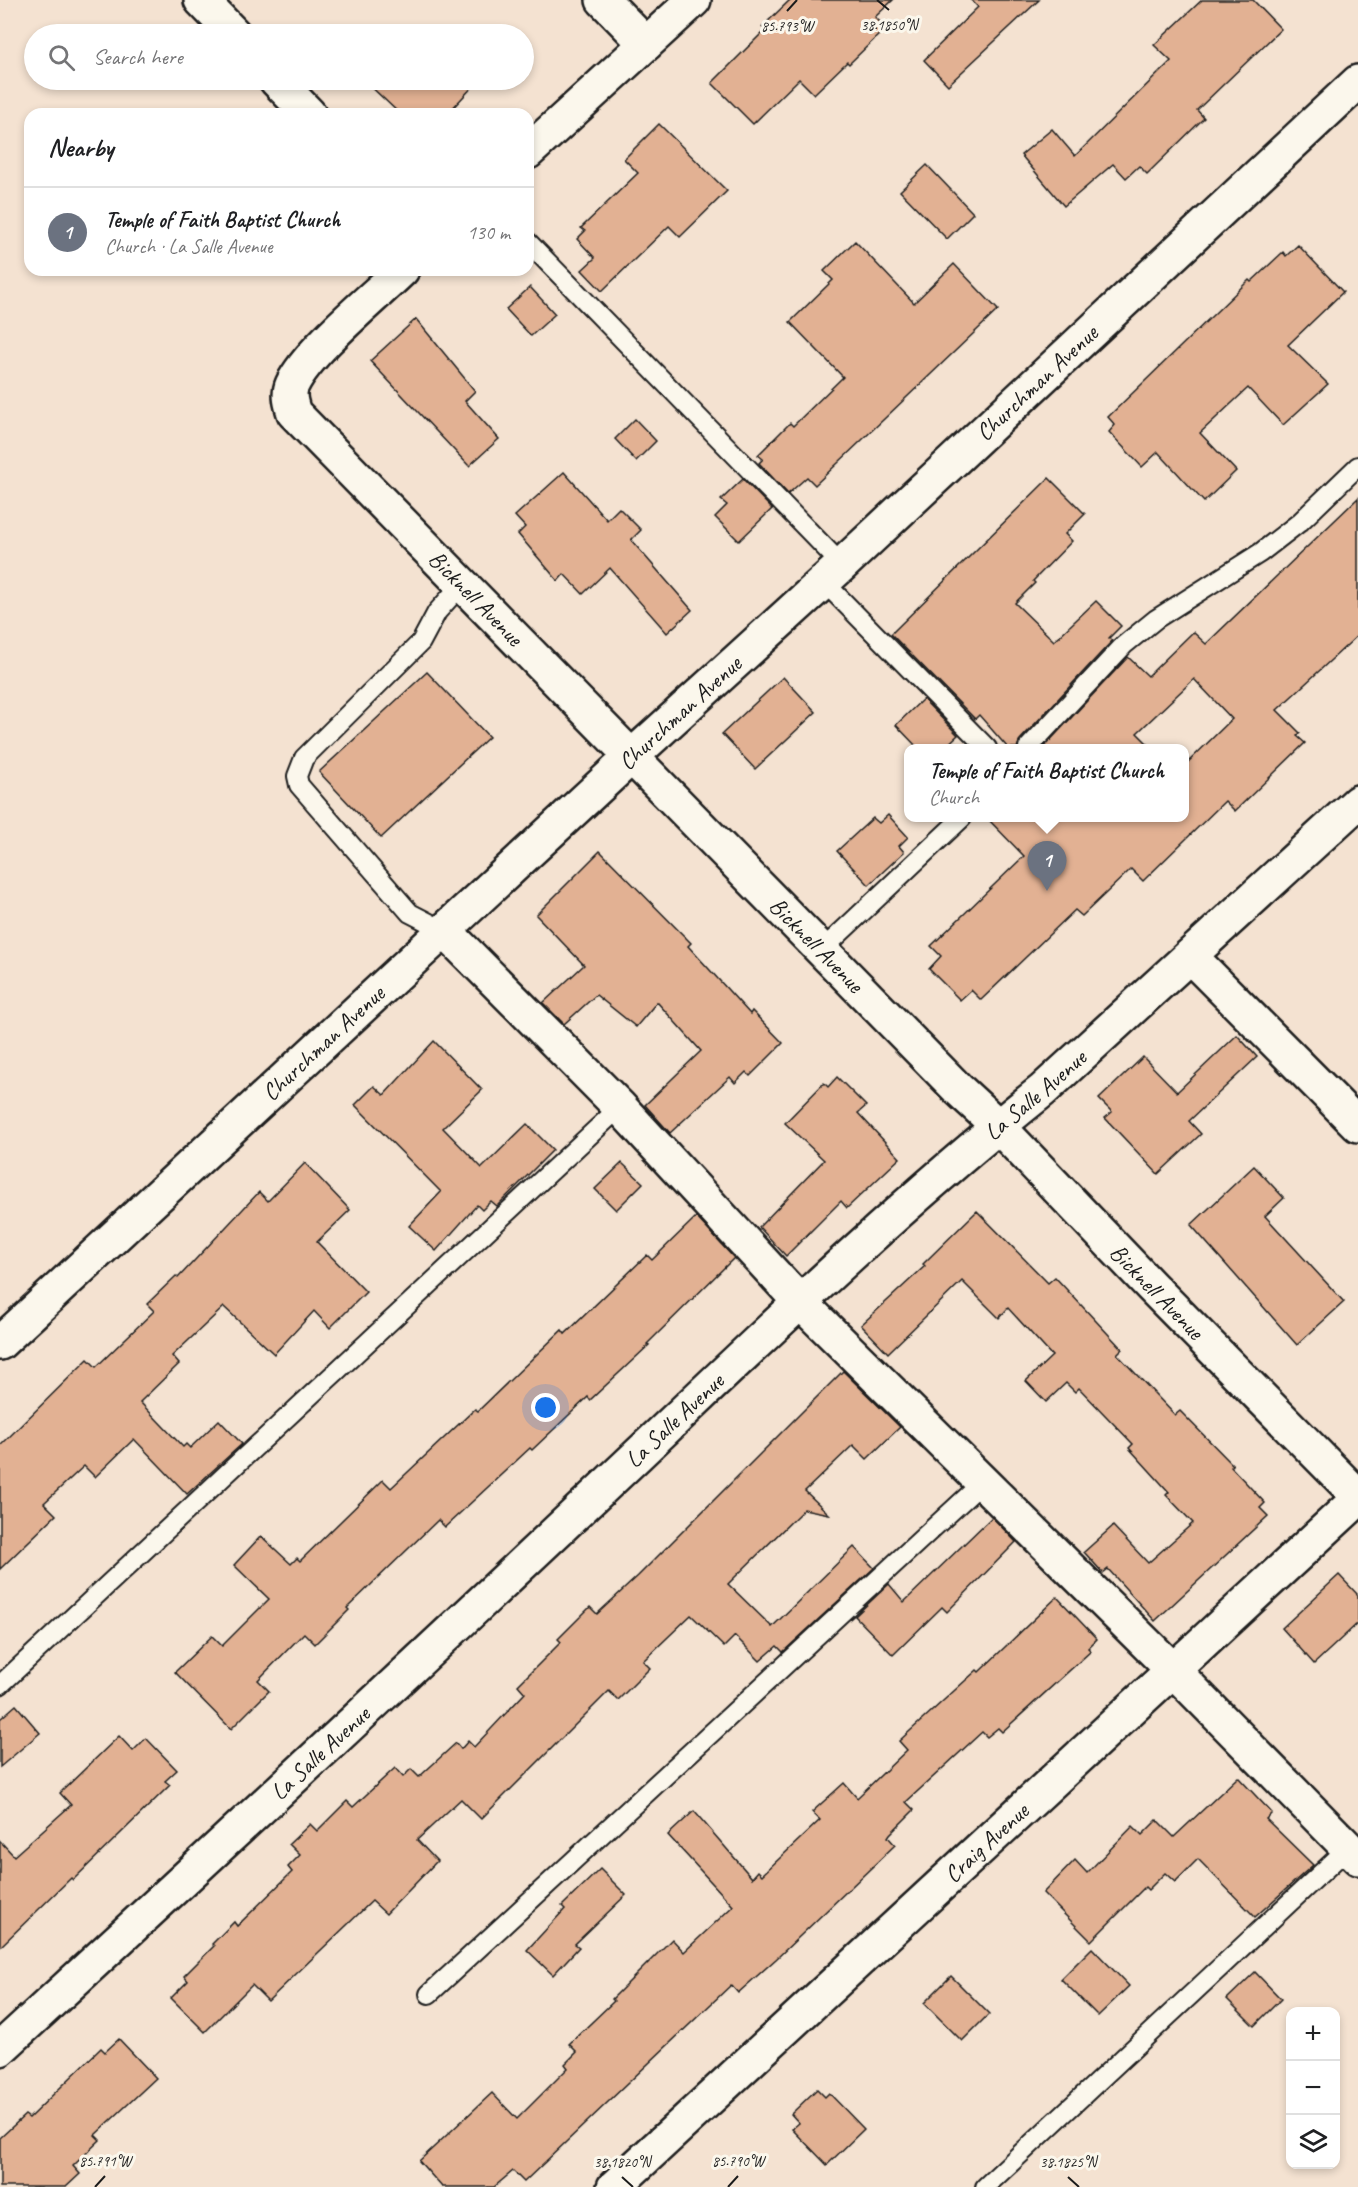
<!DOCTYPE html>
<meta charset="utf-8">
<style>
:root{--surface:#fff;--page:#f2f2f2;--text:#202124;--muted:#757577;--line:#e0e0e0;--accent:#7c3aed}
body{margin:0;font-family:Caveat,sans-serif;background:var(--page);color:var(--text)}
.controls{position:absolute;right:18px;bottom:18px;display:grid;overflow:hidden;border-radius:12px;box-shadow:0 3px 9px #0003}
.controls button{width:54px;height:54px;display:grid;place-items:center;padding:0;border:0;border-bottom:2px solid var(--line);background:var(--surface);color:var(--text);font:30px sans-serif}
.you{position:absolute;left:546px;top:1408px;width:21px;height:21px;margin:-15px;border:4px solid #fff;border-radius:50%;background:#1a73e8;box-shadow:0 0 0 9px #1a73e833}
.badge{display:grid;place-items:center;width:39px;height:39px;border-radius:50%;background:var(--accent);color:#fff;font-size:20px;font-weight:700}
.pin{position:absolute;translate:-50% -50px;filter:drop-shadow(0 2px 3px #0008)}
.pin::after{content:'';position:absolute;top:32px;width:21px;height:18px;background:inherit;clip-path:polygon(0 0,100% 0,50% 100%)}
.popup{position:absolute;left:904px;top:744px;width:285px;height:78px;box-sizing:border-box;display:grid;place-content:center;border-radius:12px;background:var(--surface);filter:drop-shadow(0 2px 4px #0005);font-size:20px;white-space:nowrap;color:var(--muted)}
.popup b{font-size:22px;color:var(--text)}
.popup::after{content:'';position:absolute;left:50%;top:100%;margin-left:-12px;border:12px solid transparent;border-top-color:var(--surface)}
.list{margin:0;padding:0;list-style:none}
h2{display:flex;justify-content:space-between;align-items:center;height:78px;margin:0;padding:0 24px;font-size:26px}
h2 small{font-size:20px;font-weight:400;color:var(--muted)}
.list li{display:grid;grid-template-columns:39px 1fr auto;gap:18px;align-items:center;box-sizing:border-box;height:90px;padding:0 24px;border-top:2px solid var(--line)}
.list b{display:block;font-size:22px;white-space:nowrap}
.list p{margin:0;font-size:20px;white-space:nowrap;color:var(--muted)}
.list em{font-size:20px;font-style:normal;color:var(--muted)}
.icon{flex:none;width:33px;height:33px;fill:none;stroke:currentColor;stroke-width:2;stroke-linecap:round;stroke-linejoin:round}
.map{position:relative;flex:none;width:1358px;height:2187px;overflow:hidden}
.search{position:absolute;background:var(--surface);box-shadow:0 3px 9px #0003;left:24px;top:24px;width:510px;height:66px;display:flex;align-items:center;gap:15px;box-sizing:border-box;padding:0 21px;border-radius:33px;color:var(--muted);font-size:22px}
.panel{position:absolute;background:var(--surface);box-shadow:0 3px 9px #0003;left:24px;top:108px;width:510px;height:168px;border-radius:18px}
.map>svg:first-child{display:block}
</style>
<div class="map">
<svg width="1358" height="2187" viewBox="0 0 1358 2187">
<rect width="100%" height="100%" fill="#f4e2d1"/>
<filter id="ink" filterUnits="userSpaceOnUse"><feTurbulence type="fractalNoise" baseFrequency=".0167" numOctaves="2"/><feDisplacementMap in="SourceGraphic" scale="12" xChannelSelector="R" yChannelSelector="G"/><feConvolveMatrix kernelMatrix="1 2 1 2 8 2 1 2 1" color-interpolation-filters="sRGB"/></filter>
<g filter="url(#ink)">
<!-- building -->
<g fill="#e2b193" stroke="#1c1c1c" stroke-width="1.5">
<path d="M790,0H893L875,17L886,28L849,64L847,62L814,94L799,79L753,124L712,83L765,30L762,27Z"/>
<path d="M971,0H1039L948,85L924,60L978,7Z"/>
<path d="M1202,0H1253L1281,29L1197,110L1204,118L1147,174L1139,166L1126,178L1113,164L1064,206L1021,155L1052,129L1075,156L1171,61L1154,45Z"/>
<path d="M364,80H479L447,114H400Z"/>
<path d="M659,124L727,191L680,237L669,226L602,291L582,270L595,258L577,239L585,231L581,228L638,173L624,159Z"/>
<path d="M927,165L973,213L947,239L900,191Z"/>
<path d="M855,241L914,303L954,264L998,310L815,485L807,477L788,494L759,463L763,459L758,455L790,423L793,426L843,377L790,322L833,280L824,271Z"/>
<path d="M1298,245L1343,292L1288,345L1328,384L1283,425L1248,388L1200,433L1236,471L1204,502L1158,452L1142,467L1109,432L1115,425L1108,417L1249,280L1251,282L1283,252L1286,256Z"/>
<path d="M530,287L555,314L531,336L506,309Z"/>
<path d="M416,319L475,391L465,401L499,439L469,466L370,361Z"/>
<path d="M635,419L656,441L636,461L615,439Z"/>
<path d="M564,472L607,520L619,508L641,530L631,540L692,610L667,633L610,568L583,594L564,574L558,581L518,534L525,527L515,516Z"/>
<path d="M1049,478L1085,514L1065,534L1072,541L1033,581L1035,583L1015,603L1054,641L1096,601L1121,626L1109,638L1112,641L1020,740L1017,748H1008L979,715L975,719L891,634Z"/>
<path d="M743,479L772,509L739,541L715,517L727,505L721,500Z"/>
<path d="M1358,498V635L1277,710L1300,733L1297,736L1305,743L1235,811L1225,801L1143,881L1131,869L1082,916L1075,910L981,1000L971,990L960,1000L929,969L941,956L931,946L1024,856L987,818H1185V765L1232,719L1194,679L1137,733L1152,748H1043L1128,657L1148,676L1193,632L1206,644Z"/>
<path d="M427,672L489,737L381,838L319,772Z"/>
<path d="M783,677L816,712L755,769L722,734Z"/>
<path d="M923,699L958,735L944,748H918L896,725Z"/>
<path d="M888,815L908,837L899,846L904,852L869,885L837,851L873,818L879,823Z"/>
<path d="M600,851L691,943L688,946L750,1014L752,1011L783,1043L750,1076L746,1072L735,1083L730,1077L670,1133L645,1105L701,1051L657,1002L636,1027L596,995L564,1024L543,1003L584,965L536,915Z"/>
<path d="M1237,1035L1257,1057L1189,1121L1201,1134L1158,1174L1105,1118L1112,1112L1099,1099L1143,1057L1177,1092Z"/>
<path d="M434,1041L482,1090L443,1128L482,1168L527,1124L553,1150L497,1206L491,1201L482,1210L477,1205L436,1251L409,1226L441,1192L355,1105L374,1086L384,1095Z"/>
<path d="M837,1077L866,1106L858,1113L900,1158L847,1208L841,1201L786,1256L759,1227L824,1160L785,1123L824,1083L828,1087Z"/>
<path d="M305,1163L350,1210L317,1242L366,1292L330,1328L314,1311L274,1354L224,1307L172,1356L179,1364L140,1402L183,1447L186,1444L190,1448L219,1420L242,1444L187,1494L134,1439L95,1477L84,1466L44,1503L56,1515L0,1569V1446L88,1359L96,1367L154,1311L147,1304L176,1276L178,1278L259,1192L268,1201Z"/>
<path d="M622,1163L643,1183L616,1210L595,1189Z"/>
<path d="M1254,1166L1284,1198L1265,1216L1344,1302L1297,1345L1191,1225Z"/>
<path d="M977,1211L1048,1283L1055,1277L1122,1349L1117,1354L1175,1415L1180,1411L1233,1465L1231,1467L1265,1503L1260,1508L1268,1516L1155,1621L1108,1569L1103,1573L1084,1552L1113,1526L1148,1563L1193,1523L1166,1495L1169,1492L1129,1448L1133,1444L1079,1388L1075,1392L1066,1383L1046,1402L1026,1381L1052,1356L1008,1308L999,1318L962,1281L888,1353L861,1325L925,1266L923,1264Z"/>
<path d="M696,1217L734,1258L647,1344L649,1345L590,1400L588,1397L532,1450L530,1448L445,1527L438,1520L347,1608L349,1610L315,1644L304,1633L258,1680L269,1691L231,1729L175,1672L212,1636L222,1646L269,1599L234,1565L261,1536L291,1564L297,1558L300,1561L383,1480L391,1488L475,1409L478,1411L562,1330L565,1334L647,1255L652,1260Z"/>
<path d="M843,1371L900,1427L867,1459L853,1445L805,1491L829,1514L804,1509L728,1584L772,1627L854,1547L874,1568L783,1652L777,1646L760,1661L735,1636L724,1647L691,1615L643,1661L650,1668L618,1700L609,1691L481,1819L461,1799L417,1840L437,1861L386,1914L372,1901L268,2001L252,1985L205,2032L171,1998L188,1981L184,1976L214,1946L212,1944L234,1922L237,1926L292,1872L288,1867L300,1855L289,1844L310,1824L317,1831L347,1801L353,1807L395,1768L403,1777L411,1769L419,1777L456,1743L461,1749L468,1741L474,1747L525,1693L518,1685L561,1642L558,1639L590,1607L597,1614L638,1576Z"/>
<path d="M992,1517L1016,1542L947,1612L942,1607L893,1655L855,1616L889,1584L904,1602Z"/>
<path d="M1339,1575L1358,1595V1623L1314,1664L1282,1628Z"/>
<path d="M1057,1597L1097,1639L1088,1648L1091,1651L1002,1732L998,1728L987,1737L982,1732L906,1802L914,1810L890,1834L888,1837L895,1845L776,1959L738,1993L731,1985L524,2182L513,2171L494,2187H442L419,2161L492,2093L517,2119L568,2068L565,2064L577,2052L569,2044L614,2001L612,1999L672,1939L684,1952L733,1906L668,1835L694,1811L752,1878L758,1871L762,1875L820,1820L812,1812L844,1783L857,1798L907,1750L899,1741L977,1670L979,1672Z"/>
<path d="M16,1705L40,1733L0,1767V1719Z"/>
<path d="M119,1736L133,1751L146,1738L177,1770L165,1781L170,1785L73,1880L71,1878L0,1947V1841L14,1856L71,1805L60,1793Z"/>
<path d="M1238,1777L1272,1813L1266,1819L1313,1865L1255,1917L1198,1859L1175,1882L1165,1873L1148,1890L1145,1887L1091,1941L1043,1893L1075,1860L1087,1873L1133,1826L1142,1835L1157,1820L1174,1837Z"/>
<path d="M600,1869L626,1895L575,1944L579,1947L553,1975L527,1950L565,1909L562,1906Z"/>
<path d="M1092,1948L1129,1986L1098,2016L1061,1979Z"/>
<path d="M1255,1972L1281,1999L1254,2026L1227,1999Z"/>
<path d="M951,1976L989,2014L962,2041L924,2003Z"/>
<path d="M119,2039L156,2078L95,2135L100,2140L73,2166L80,2174L66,2187H0V2138L25,2115L29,2118L101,2048L105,2052Z"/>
<path d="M817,2089L825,2097L829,2093L864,2129L827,2165L792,2129L799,2123L791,2114Z"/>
</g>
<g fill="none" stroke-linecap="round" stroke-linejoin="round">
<!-- service casing -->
<g stroke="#1c1c1c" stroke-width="22">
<g id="service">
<path d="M528,242L842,565"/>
<path d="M824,582L987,748"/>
<path d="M1028,748L1124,645L1156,619L1260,553L1300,522L1358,466"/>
<path d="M445,931L410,913L299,785L297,776L304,758L421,642L437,612L462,584"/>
<path d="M821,951L962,818"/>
<path d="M0,1685L620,1107"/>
<path d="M429,1994L983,1482"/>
<path d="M985,2187L1348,1848"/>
</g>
</g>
<!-- minor casing -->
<g stroke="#1c1c1c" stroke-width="38">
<g id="minor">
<path d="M201,0L234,34"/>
<path d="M603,0L646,44"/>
<path d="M276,80L309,114"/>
<path d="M528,152L694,0"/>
<path id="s1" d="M402,270C373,298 308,351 292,385C288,394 291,404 294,413L958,1089L998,1126L1151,1286L1358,1496"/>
<path d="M445,931L620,1107L799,1301L1173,1670L1358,1858"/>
<path d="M1190,956L1358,1125"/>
<path id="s2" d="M0,1343L630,758L842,565L1358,82"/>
<path id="s3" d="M0,2049C198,1867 394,1685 589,1501C738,1361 884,1217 1043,1090L1358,802"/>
<path id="s4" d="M614,2187L1358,1499"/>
</g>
</g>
<!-- service -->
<use href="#service" stroke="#fbf7ec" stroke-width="18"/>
<!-- minor -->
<use href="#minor" stroke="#fbf7ec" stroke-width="33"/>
</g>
</g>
<!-- ticks -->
<path fill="none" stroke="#1c1c1c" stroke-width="2" d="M877,0L889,10M787,11L797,0M622,2177L633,2187M1068,2177L1079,2187M95,2187L105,2176M728,2187L738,2176"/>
<g text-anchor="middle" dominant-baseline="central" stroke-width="6" stroke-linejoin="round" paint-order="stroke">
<!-- street labels -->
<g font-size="24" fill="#1c1c1c" stroke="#fbf7ec">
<text stroke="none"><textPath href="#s2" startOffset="1413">Churchman Avenue</textPath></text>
<text stroke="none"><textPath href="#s1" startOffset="448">Bicknell Avenue</textPath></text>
<text stroke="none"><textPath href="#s2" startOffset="927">Churchman Avenue</textPath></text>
<text stroke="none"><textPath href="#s1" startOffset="934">Bicknell Avenue</textPath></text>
<text stroke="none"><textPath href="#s2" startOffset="441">Churchman Avenue</textPath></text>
<text stroke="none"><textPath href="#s3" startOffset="1408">La Salle Avenue</textPath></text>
<text stroke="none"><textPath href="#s1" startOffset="1420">Bicknell Avenue</textPath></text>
<text stroke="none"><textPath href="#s3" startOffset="922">La Salle Avenue</textPath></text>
<text stroke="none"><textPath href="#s3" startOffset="436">La Salle Avenue</textPath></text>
<text stroke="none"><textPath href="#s4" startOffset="507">Craig Avenue</textPath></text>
</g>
</g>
<g font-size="15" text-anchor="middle" fill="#1c1c1c" stroke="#fbf7ec" stroke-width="6" stroke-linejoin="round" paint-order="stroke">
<text x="889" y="30">38.1850°N</text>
<text x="787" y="31">85.793°W</text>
<text x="105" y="2166">85.791°W</text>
<text x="738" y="2166">85.790°W</text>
<text x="622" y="2167">38.1820°N</text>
<text x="1068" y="2167">38.1825°N</text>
</g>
</svg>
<div class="controls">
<button>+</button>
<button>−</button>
<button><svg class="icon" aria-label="layers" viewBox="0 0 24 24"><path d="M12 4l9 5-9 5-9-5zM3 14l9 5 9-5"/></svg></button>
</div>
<div class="you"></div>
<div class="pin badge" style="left:1047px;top:891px;background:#6b7280">1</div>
<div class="popup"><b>Temple of Faith Baptist Church</b>Church</div>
<div class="search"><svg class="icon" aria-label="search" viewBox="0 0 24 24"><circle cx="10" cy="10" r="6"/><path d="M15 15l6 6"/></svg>Search here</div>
<section class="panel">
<h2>Nearby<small></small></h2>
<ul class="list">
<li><span class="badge" style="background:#6b7280">1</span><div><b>Temple of Faith Baptist Church</b><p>Church · La Salle Avenue</p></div><em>130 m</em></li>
</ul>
</section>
</div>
